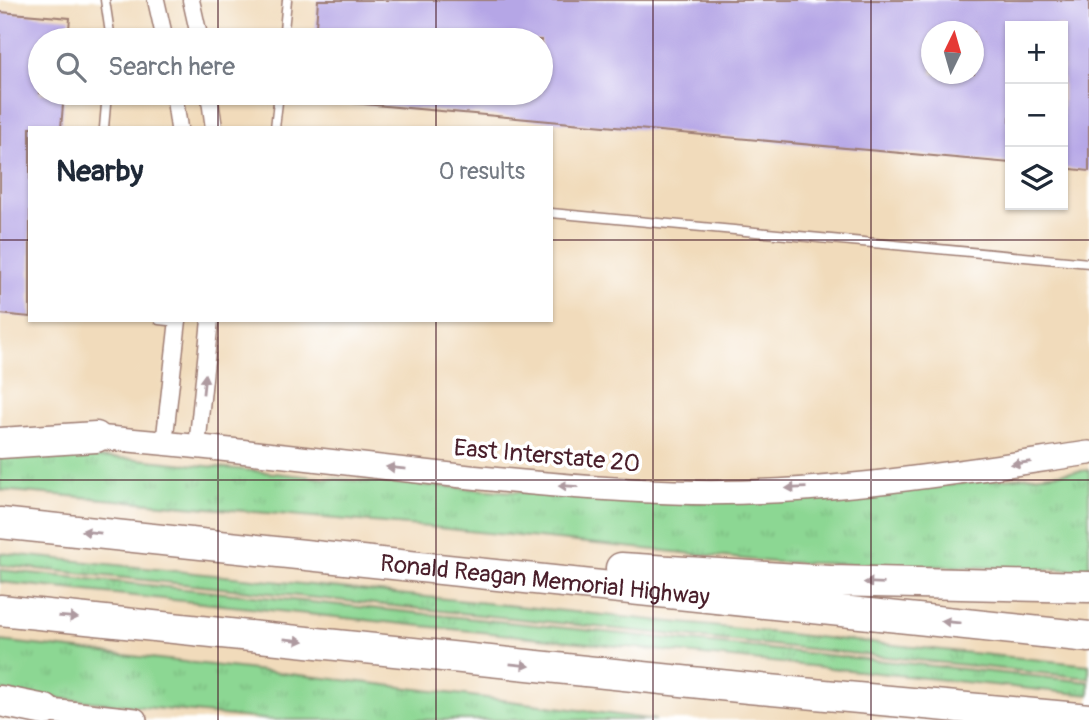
<!DOCTYPE html>
<meta charset="utf-8">
<style>
:root{--surface:#fff;--page:#f6f6f7;--text:#1f2937;--muted:#747a83;--line:#e0e1e3}
body{margin:0;font-family:Pangolin,sans-serif;background:var(--page);color:var(--text)}
.controls{position:absolute;right:21px;top:21px;display:grid;overflow:hidden;border-radius:0px;box-shadow:0 2px 5px #0004}
.controls button{width:63px;height:63px;display:grid;place-items:center;padding:0;border:0;border-bottom:2px solid var(--line);background:var(--surface);color:var(--text);font:35px sans-serif}
.compass{position:absolute;left:921px;top:21px;width:63px;height:63px;border-radius:50%;background:var(--surface);box-shadow:0 2px 5px #0004;rotate:5deg}
.list{margin:0;padding:0;list-style:none}
h2{display:flex;justify-content:space-between;align-items:center;height:91px;margin:0;padding:0 28px;font-size:30px}
h2 small{font-size:23px;font-weight:400;color:var(--muted)}
.icon{flex:none;width:38px;height:38px;fill:none;stroke:currentColor;stroke-width:2;stroke-linecap:round;stroke-linejoin:round}
.map{position:relative;flex:none;width:1089px;height:720px;overflow:hidden}
.search{position:absolute;background:var(--surface);box-shadow:0 2px 5px #0004;left:28px;top:28px;width:525px;height:77px;display:flex;align-items:center;gap:18px;box-sizing:border-box;padding:0 24px;border-radius:38px;color:var(--muted);font-size:26px}
.panel{position:absolute;background:var(--surface);box-shadow:0 2px 5px #0004;left:28px;top:126px;width:525px;height:196px;border-radius:0px}
.map>svg:first-child{display:block}
</style>
<div class="map">
<svg width="1089" height="720" viewBox="0 0 1089 720">
<defs>
<pattern id="grass-tufts" width="24" height="20" patternUnits="userSpaceOnUse" patternTransform="scale(1.75)"><rect width="24" height="20" fill="#8cd793"/><path d="M3 7l-1-3M5 7V3M7 7l1-3M15 17l-1-3M17 17v-4M19 17l1-3" fill="none" stroke="#7ab87f"/></pattern>
</defs>
<rect width="100%" height="100%" fill="#fff"/>
<filter id="ink" filterUnits="userSpaceOnUse"><feTurbulence type="fractalNoise" baseFrequency=".0143" numOctaves="2"/><feDisplacementMap in="SourceGraphic" scale="14" xChannelSelector="R" yChannelSelector="G"/><feConvolveMatrix kernelMatrix="1 2 1 2 8 2 1 2 1" color-interpolation-filters="sRGB"/></filter>
<filter id="wash" filterUnits="userSpaceOnUse"><feTurbulence type="fractalNoise" baseFrequency=".00686" numOctaves="4" result="noise"/><feDisplacementMap in="SourceGraphic" scale="28" xChannelSelector="R" yChannelSelector="G"/><feGaussianBlur stdDeviation="1.57" result="paint"/><feColorMatrix in="noise" values="0 0 0 0 0 0 0 0 0 0 0 0 0 0 0 0 0 1.4 0 .05"/><feComposite in="paint" operator="in"/></filter>
<g filter="url(#wash)">
<rect width="100%" height="100%" fill="#f1dbbb"/>
<!-- grass -->
<g fill="url(#grass-tufts)" stroke="#6b7b5f" stroke-width="2">
<path d="M0,453L137,459L323,478L666,503L831,497L1089,470V570L773,562L419,526L0,490Z"/>
<path d="M0,553L1089,665V678L0,565Z"/>
<path d="M0,570L1089,682V695L0,582Z"/>
<path d="M0,641L378,684L656,720H271L27,695L0,690Z"/>
</g>
<g id="blocks">
<!-- building -->
<g fill="#b5a6e6" fill-rule="evenodd">
<path d="M318,0H1089V171L1063,168V26H1010V163L309,99L310,93H541V40H315ZM932,32H974V74H932Z"/>
<path d="M0,12L70,18L68,40H40V93H64L61,128H30V317L0,314Z"/>
</g>
</g>
</g>
<g filter="url(#ink)">
<use href="#blocks" fill-opacity="0" stroke="#9e7d73" stroke-width="2"/>
<g fill="none" stroke-linecap="round" stroke-linejoin="round">
<!-- lane casing -->
<g stroke="#9e7d73" stroke-width="11">
<g id="lane">
<path d="M105,0L111,40"/>
<path d="M283,40L287,0"/>
<path d="M104,128L107,93"/>
<path d="M275,128L279,93"/>
<path d="M551,213L1089,263"/>
<path d="M159,320L178,322"/>
</g>
</g>
<!-- street casing -->
<g stroke="#9e7d73" stroke-width="19">
<g id="street">
<path d="M156,0L165,40"/>
<path d="M191,0L200,40"/>
<path d="M174,93L179,128"/>
<path d="M209,93L214,128"/>
<path d="M164,444L178,320"/>
<path d="M197,447L210,320"/>
</g>
</g>
<!-- secondary casing -->
<g stroke="#9e7d73" stroke-width="26">
<g id="secondary">
<path d="M80,436C278,450 475,485 674,492C813,497 952,473 1089,453"/>
<path d="M31,709L135,720"/>
</g>
</g>
<!-- highway casing -->
<g stroke="#9e7d73" stroke-width="33">
<g id="highway">
<path d="M0,443L96,437"/>
<path id="s1" d="M0,523L1089,637"/>
<path d="M621,568L830,581L1089,587"/>
<path d="M0,610L749,688L1089,719"/>
<path d="M0,701L45,710"/>
</g>
</g>
<!-- lane -->
<use href="#lane" stroke="#fff" stroke-width="8"/>
<!-- street -->
<use href="#street" stroke="#fff" stroke-width="16"/>
<!-- secondary -->
<use href="#secondary" stroke="#fff" stroke-width="23"/>
<!-- highway -->
<use href="#highway" stroke="#fff" stroke-width="30"/>
</g>
<!-- one-way arrows -->
<defs><path id="oneway-solid" d="M-6-.8H1V-3.2L6.5 0L1 3.2V.8H-6Z" transform="scale(1.75)"/></defs>
<g fill="#ae9aa0">
<use href="#oneway-solid" transform="translate(204 384) rotate(-84)"/>
<use href="#oneway-solid" transform="translate(1021 463) rotate(172)"/>
<use href="#oneway-solid" transform="translate(396 468) rotate(-174)"/>
<use href="#oneway-solid" transform="translate(568 486) rotate(-177)"/>
<use href="#oneway-solid" transform="translate(796 488) rotate(178)"/>
<use href="#oneway-solid" transform="translate(91 532) rotate(-174)"/>
<use href="#oneway-solid" transform="translate(874 583) rotate(-178)"/>
<use href="#oneway-solid" transform="translate(68 617) rotate(5)"/>
<use href="#oneway-solid" transform="translate(951 622) rotate(-174)"/>
<use href="#oneway-solid" transform="translate(294 640) rotate(6)"/>
<use href="#oneway-solid" transform="translate(520 665) rotate(6)"/>
</g>
</g>
<!-- grid -->
<path fill="none" stroke="#4a1f2b" stroke-width="2" stroke-opacity="0.55" d="M218,0V40M436,0V40M653,0V720M871,0V720M218,93V128M436,93V128M0,240H30M551,240H1089M218,320V720M436,320V720M0,480H1089"/>
<g text-anchor="middle" dominant-baseline="central" stroke-width="7" stroke-linejoin="round" paint-order="stroke">
<!-- street labels -->
<g font-size="24" fill="#4a1f2b" stroke="#fff">
<text transform="translate(547 456) rotate(5)">East Interstate 20</text>
<text stroke="none"><textPath href="#s1" startOffset="548">Ronald Reagan Memorial Highway</textPath></text>
</g>
</g>
</svg>
<div class="controls">
<button>+</button>
<button>−</button>
<button><svg class="icon" aria-label="layers" viewBox="0 0 24 24"><path d="M12 4l9 5-9 5-9-5zM3 14l9 5 9-5"/></svg></button>
</div>
<svg class="compass" viewBox="-18 -18 36 36"><path d="M0-13l5 13h-10z" fill="#e53935"/><path d="M0 13l5-13h-10z" fill="#747a83"/></svg>
<div class="search"><svg class="icon" aria-label="search" viewBox="0 0 24 24"><circle cx="10" cy="10" r="6"/><path d="M15 15l6 6"/></svg>Search here</div>
<section class="panel">
<h2>Nearby<small>0 results</small></h2>
<ul class="list">
</ul>
</section>
</div>
